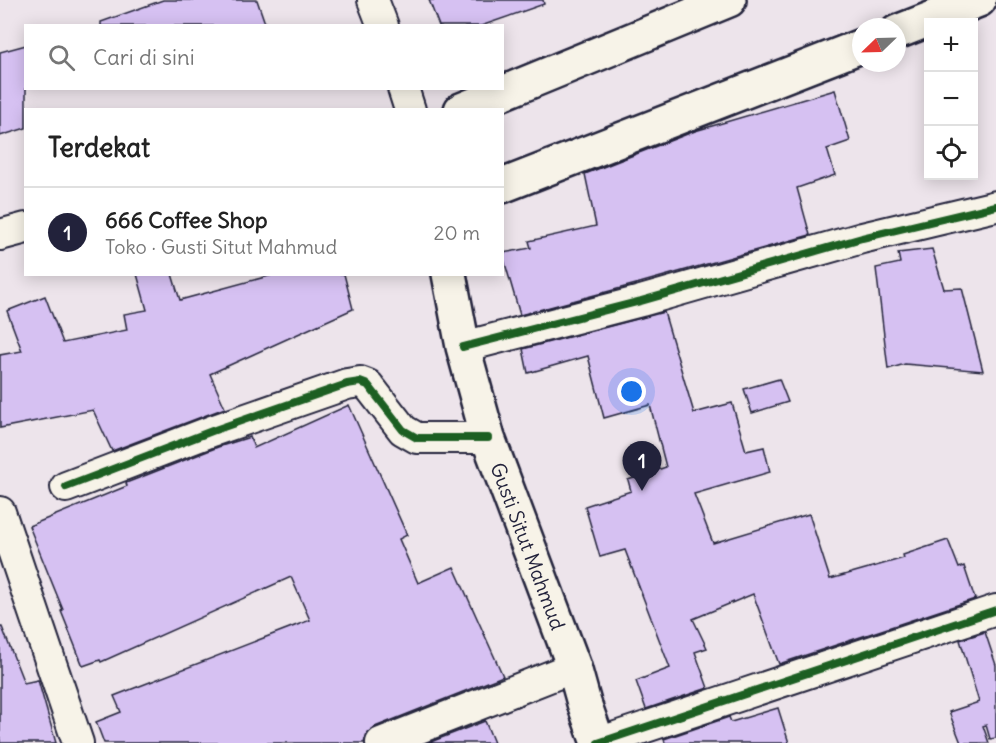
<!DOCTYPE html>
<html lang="id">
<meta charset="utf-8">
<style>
:root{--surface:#fff;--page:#f2f2f2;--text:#222;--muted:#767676;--line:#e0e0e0;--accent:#22223b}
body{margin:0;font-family:Delius,sans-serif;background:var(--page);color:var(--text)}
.controls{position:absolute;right:18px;top:18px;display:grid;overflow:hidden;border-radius:0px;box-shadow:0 3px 15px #0003}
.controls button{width:54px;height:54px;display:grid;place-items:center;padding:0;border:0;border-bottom:2px solid var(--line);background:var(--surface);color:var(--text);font:30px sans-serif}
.compass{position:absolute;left:852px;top:18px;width:54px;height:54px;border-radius:50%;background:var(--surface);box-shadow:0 3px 15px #0003;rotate:247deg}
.you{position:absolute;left:632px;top:392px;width:21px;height:21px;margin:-15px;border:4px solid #fff;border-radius:50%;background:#1a73e8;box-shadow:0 0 0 9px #1a73e833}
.badge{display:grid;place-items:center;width:39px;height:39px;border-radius:50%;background:var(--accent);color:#fff;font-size:20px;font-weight:700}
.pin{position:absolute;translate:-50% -50px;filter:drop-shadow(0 2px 3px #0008)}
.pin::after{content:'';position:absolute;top:32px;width:21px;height:18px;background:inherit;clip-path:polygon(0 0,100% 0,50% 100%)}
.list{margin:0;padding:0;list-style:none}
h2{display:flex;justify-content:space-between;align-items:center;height:78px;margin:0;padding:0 24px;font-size:26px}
h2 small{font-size:20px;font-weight:400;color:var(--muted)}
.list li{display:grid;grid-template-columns:39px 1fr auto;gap:18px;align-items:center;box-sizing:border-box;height:90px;padding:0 24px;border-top:2px solid var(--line)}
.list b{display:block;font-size:22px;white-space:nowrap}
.list p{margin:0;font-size:20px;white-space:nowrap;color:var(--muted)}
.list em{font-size:20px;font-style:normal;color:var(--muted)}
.icon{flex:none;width:33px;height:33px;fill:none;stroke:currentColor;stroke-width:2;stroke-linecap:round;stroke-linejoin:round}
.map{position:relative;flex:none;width:996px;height:743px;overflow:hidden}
.search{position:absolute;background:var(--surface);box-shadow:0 3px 15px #0003;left:24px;top:24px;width:480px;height:66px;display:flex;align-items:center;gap:15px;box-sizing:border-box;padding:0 21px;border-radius:0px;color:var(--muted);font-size:22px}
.panel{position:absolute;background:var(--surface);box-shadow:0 3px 15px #0003;left:24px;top:108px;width:480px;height:168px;border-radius:0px}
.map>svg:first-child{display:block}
</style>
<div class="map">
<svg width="996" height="743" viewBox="0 0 996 743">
<rect width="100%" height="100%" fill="#ede4eb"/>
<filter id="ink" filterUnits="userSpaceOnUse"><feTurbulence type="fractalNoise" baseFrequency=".0167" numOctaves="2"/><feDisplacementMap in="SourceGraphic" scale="12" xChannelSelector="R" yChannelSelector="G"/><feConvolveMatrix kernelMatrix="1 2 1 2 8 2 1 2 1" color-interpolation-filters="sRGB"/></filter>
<g filter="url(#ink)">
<!-- building -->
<g fill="#d6c1f2" stroke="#22223b" stroke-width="1.5">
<path d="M163,0H257L266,26H101V22Z"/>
<path d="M429,0H543L544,4L481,26H439Z"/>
<path d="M26,45V128L0,136V52Z"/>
<path d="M835,90L850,141L827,149L835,175L797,188L810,235L636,284L520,315L502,253L531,248L529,241L596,226L585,174L695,131Z"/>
<path d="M932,249L944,289L962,288L983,371L905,364L888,369L876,268L900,263L898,253Z"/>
<path d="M137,274H172L180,300L276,274H344L353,309L210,374L225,408L112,451L93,410L0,428V355L22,351L7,311L45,296L63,343L127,330L124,314L147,310Z"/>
<path d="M664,312L694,413L732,403L746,451L764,447L770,472L694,494L713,543L809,514L830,579L904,558L903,555L948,540L959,568L964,566L975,599L779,664L753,594L693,619L707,648L695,652L708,688L646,709L636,681L670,668L625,550L600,557L585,506L631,491L628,480L666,467L650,405L604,418L588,356L528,373L523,349Z"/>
<path d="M779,379L788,402L752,413L744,389Z"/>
<path d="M349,405L407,535L399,539L418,583L454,567L503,676L375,727L367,733L364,743H104L96,722L121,712L114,696L310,620L291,577L101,662L100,660L83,666L61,611L63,610L29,526L127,486L126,483L218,447L250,437L254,448Z"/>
<path d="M0,627H2L24,683L38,680L56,743H0Z"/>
<path d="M985,632L996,665V738L990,739L986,725L983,726L989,743H961L949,712L979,702L960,640Z"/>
<path d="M778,708L789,743H665L664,739L729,717L731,722Z"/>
<path d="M485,721L494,743H428Z"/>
</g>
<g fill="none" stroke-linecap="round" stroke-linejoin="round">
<!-- minor casing -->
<g stroke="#22223b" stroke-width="34">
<g id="minor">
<path d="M373,0L383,26"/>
<path d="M403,88L410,110"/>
<path d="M0,235L26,228"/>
<path d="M463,347L641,301L862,238L996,206"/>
<path d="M66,487L212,431L347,384L360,382L368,385L403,430L417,438H488"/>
<path d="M0,512L78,743"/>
<path d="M381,743L574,667"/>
<path d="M598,743L996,610"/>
</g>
</g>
<!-- highway casing -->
<g stroke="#22223b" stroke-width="38">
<g id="highway">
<path d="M897,32L979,0"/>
<path d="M461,110L729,0"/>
<path d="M502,186L861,46"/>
<path id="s1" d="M449,274L463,347L488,438L574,667L584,703L598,743"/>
</g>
</g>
<!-- minor -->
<use href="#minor" stroke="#f7f3e8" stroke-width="30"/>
<!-- highway -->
<use href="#highway" stroke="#f7f3e8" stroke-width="33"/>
<!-- cycleway casing -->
<g stroke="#f7f3e8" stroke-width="11">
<g id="cycleway">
<path d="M463,347L641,301L862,238L996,206"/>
<path d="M66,487L212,431L347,384L360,382L368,385L403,430L417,438H488"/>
<path d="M598,743L996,610"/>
</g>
</g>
<!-- cycleway -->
<use href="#cycleway" stroke="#1b5e20" stroke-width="8"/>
</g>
</g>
<g text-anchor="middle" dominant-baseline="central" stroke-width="5" stroke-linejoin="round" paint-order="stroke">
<!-- street labels -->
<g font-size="20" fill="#22223b" stroke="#f7f3e8">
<text stroke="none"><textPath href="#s1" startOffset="284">Gusti Situt Mahmud</textPath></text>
</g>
</g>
</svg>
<div class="controls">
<button>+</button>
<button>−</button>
<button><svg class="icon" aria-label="locate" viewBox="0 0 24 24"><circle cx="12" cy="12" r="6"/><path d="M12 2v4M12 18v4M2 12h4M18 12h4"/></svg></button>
</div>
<svg class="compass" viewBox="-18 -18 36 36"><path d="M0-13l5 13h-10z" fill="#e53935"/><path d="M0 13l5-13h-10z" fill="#767676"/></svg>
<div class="you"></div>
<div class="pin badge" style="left:642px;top:491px">1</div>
<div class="search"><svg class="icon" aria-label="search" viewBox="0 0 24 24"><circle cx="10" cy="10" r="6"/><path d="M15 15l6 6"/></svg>Cari di sini</div>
<section class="panel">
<h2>Terdekat<small></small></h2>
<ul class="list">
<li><span class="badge">1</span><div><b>666 Coffee Shop</b><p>Toko · Gusti Situt Mahmud</p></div><em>20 m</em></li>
</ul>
</section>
</div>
